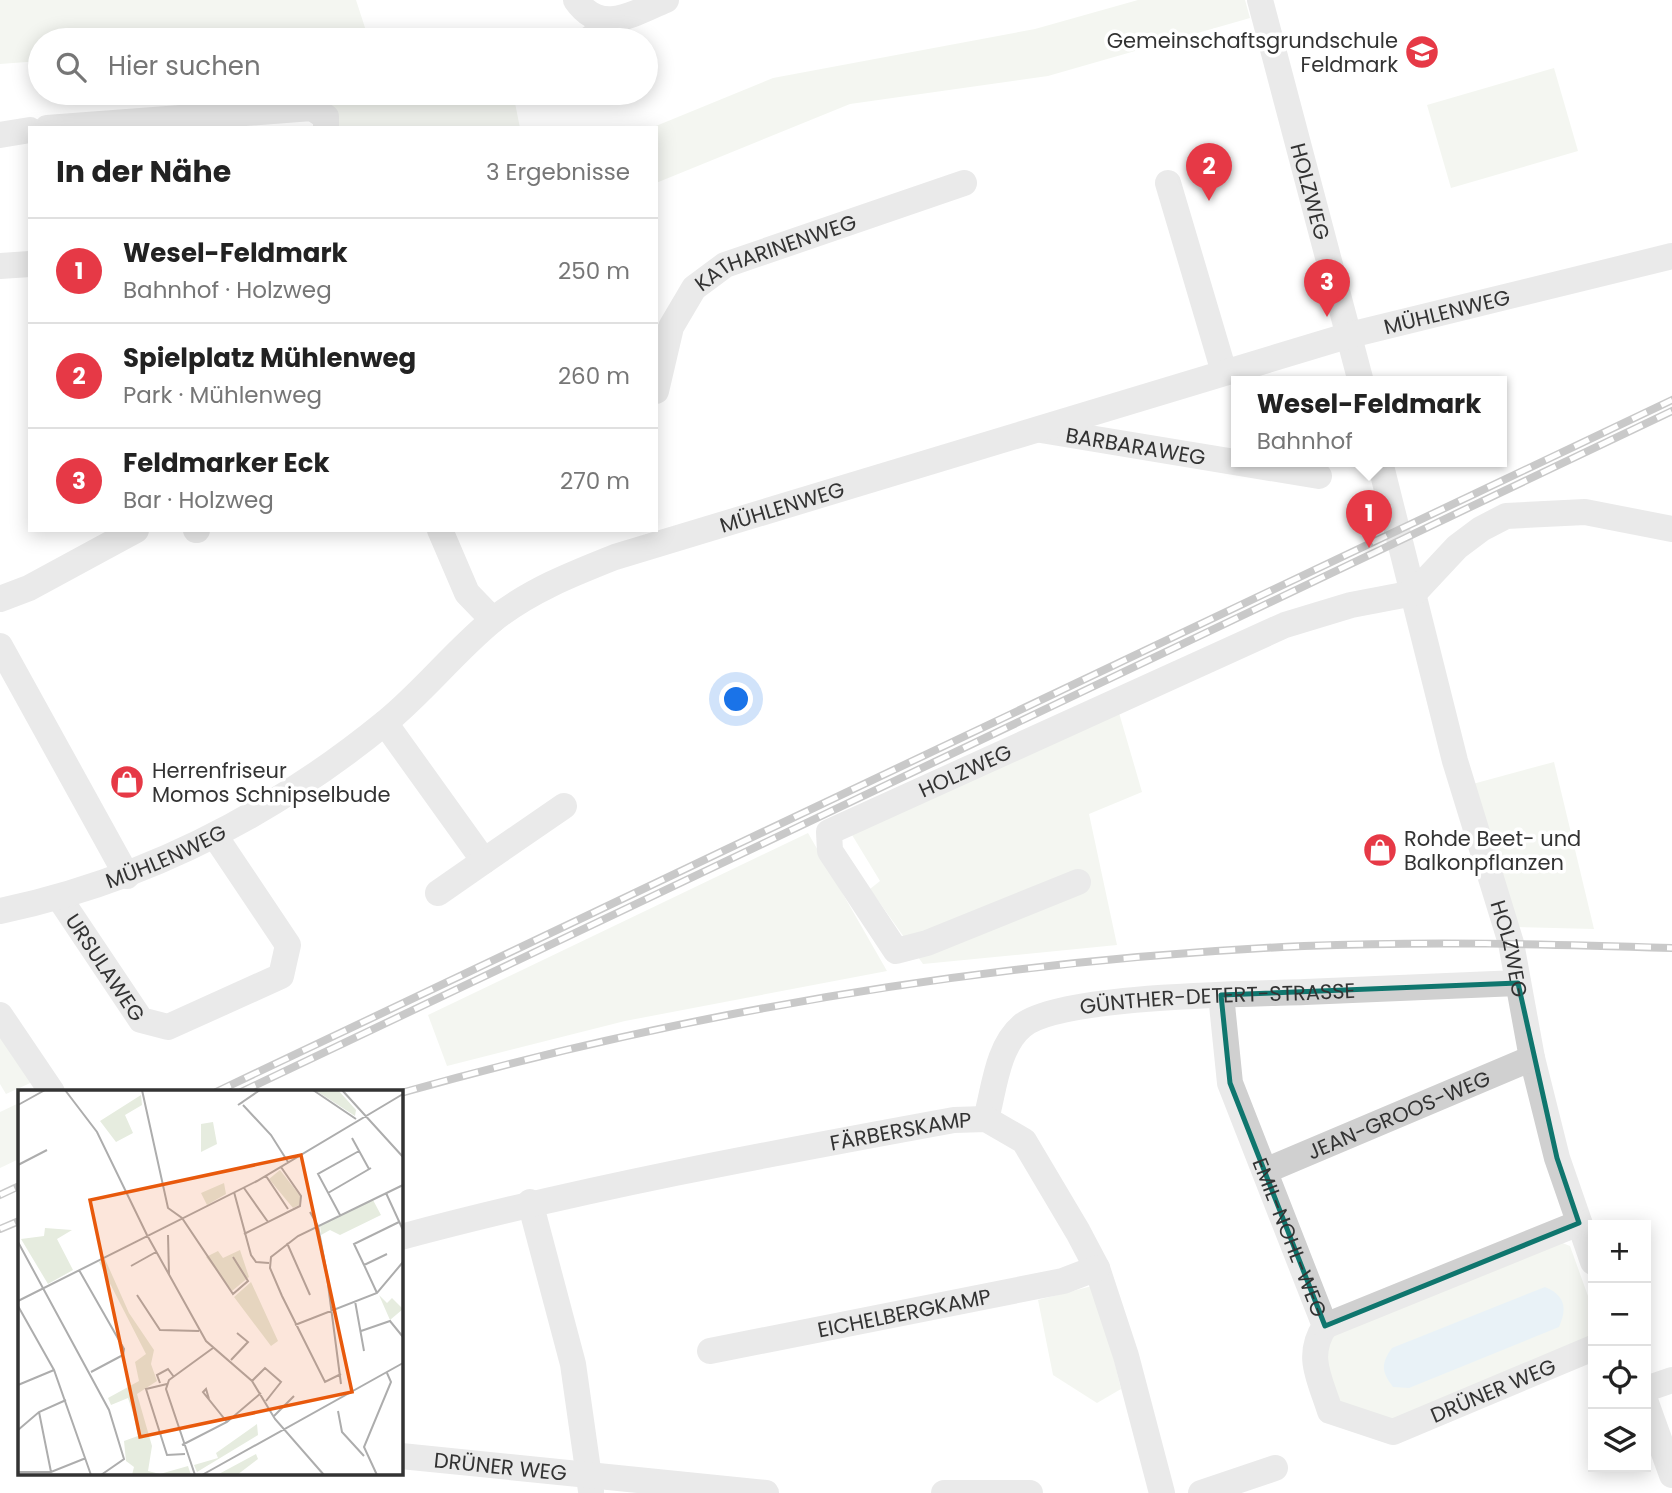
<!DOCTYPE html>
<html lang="de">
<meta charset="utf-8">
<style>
:root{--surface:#fff;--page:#f6f6f6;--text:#222;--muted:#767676;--line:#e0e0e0;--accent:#e63946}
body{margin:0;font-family:Poppins,sans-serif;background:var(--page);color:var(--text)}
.controls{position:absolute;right:21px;bottom:21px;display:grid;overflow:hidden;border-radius:0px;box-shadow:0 4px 18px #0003}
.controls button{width:63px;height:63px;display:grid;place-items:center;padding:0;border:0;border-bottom:2px solid var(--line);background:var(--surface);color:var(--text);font:35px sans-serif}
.you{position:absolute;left:737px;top:700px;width:24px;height:24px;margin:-18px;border:5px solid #fff;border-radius:50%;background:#1a73e8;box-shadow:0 0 0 10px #1a73e833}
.badge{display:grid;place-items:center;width:46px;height:46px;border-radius:50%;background:var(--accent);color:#fff;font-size:23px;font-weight:700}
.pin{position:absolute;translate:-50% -58px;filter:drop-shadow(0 2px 4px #0008)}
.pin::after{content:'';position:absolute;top:37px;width:24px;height:21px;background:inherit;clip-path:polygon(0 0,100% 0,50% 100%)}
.popup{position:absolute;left:1231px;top:376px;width:276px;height:91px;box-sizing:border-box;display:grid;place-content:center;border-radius:0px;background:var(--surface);filter:drop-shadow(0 2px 5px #0005);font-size:23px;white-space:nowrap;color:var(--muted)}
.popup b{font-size:26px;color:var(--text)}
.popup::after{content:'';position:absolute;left:50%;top:100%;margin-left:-14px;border:14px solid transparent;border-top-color:var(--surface)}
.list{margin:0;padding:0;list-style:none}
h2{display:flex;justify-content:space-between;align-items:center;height:91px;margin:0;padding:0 28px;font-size:30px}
h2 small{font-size:23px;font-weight:400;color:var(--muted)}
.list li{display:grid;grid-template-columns:46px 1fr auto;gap:21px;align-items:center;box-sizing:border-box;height:105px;padding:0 28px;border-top:2px solid var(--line)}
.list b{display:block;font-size:26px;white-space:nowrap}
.list p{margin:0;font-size:23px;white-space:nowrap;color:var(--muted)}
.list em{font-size:23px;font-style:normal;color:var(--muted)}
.icon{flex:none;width:38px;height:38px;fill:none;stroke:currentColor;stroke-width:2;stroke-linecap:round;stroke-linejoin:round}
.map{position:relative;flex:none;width:1672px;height:1493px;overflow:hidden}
.search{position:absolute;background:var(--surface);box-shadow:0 4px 18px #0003;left:28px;top:28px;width:630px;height:77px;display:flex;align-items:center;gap:18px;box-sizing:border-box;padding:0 24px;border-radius:38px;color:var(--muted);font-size:26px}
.panel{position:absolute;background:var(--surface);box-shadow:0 4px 18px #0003;left:28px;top:126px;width:630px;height:406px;border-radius:0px}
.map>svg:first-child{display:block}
</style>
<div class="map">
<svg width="1672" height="1493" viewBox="0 0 1672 1493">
<rect width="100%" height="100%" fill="#fff"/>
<!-- green -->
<g fill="#e6ecdf">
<path d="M0,0H356L369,40H40V61L0,64Z"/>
<path d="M1138,0H1245L1250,18L1048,76L850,104L656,183V128H651L773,78L1035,29Z"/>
<path d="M1554,68L1578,151L1451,188L1427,105Z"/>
<path d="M319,93H513L520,128H331Z"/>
<path d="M1117,706L1142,792L1089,814L1117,945L923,964L870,889L880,881L849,830Z"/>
<path d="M1554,762L1594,929L1514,927L1469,785Z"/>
<path d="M808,833L887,971L625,1021L447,1066L428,1015Z"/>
<path d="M0,1026L37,1080L6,1094L0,1084Z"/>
<path d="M19,1103V1159L0,1168V1112Z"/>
<path d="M1555,1240L1570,1246L1593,1310V1339L1390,1427L1335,1406L1322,1356L1335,1332Z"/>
<path d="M1096,1285L1121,1389L1097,1403L1053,1375L1038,1300Z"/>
</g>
<!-- water -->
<path fill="#cfe2ee" d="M1545,1287C1564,1295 1568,1307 1559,1327L1409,1388L1393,1387C1381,1372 1381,1363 1392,1348Z"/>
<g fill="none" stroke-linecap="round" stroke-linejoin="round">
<!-- minor -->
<g stroke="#d0d0d0" stroke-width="26">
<path d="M576,0C601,36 634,13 666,0"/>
<path id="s1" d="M1260,0L1361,382"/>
<path d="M588,40L613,21"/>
<path d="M47,128L312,108L326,117V128"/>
<path d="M0,135L30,130"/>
<path d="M1168,183L1224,372"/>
<path d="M0,266L30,264"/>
<path id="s2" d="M656,391L671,327L694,288L725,265L964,183"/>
<path id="s3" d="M1041,430L1319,476"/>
<path id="s4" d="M1380,462L1455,761L1511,943L1532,1058L1557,1158L1593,1262"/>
<path d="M196,530H197"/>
<path d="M440,530L467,593L493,620"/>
<path d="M0,599L29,588L136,530"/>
<path d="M0,646L127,876"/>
<path d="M385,723L484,861L564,806"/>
<path id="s5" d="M1078,882L927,943L896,951L830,851L829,832L1285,625L1351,605L1414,593L1457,547L1481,529L1506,516L1585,512L1672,529"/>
<path d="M438,893L484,861"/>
<path id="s6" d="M60,899L141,1020L168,1027L281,976L288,945L215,836"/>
<path id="s7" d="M0,911C143,881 272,815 386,722C424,691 455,651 493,620C529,591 572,574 615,557L1350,335L1672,256"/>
<path id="s8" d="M1221,995L1230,1083L1325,1326"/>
<path d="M0,1015L52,1092"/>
<path id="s9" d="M986,1119C994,1090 997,1047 1022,1026C1058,995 1250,994 1305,992C1376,989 1447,986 1518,983"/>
<path id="s10" d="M1265,1171L1532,1058"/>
<path d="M530,1202L573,1364L591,1491"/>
<path id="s11" d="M401,1237C583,1188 768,1154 954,1120L986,1119L1024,1141L1078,1232L1097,1268L1126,1356L1162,1493"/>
<path id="s12" d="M1325,1326C1305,1356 1320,1379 1330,1411L1393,1432L1593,1348"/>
<path d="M1325,1326L1579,1223"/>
<path id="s13" d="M710,1351L1063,1281L1097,1268"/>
<path d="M1646,1389L1672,1380"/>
<path d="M1646,1403L1672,1475"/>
<path id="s14" d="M401,1456L766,1493"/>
<path d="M944,1493H1030"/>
<path d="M1201,1493L1275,1468"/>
</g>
<!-- rail casing -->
<g stroke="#888" stroke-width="8">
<g id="rail">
<path d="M216,1092L1672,400"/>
<path d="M241,1092L1672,411"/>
<path d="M401,1093C694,1010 1000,960 1304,946C1427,941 1549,944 1672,948"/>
<path d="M0,1195L19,1186"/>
<path d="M0,1229L19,1221"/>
</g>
</g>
<!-- rail -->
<use href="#rail" stroke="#fff" stroke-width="5" stroke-dasharray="16" stroke-linecap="butt"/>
</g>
<!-- marked area -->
<path d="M0 0H1672V1493H0ZM1518,983L1557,1158L1579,1223L1325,1326L1230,1083L1221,995Z" fill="#fff" fill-opacity=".55" fill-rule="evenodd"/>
<path fill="none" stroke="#0f766e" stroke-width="5" stroke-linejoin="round" d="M1518,983L1557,1158L1579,1223L1325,1326L1230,1083L1221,995Z"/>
<!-- icons -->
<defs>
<g id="school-disc" transform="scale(1.75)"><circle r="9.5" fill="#e63946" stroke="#fff"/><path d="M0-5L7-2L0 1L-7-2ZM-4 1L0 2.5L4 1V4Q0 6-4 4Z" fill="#fff"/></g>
<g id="shop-disc" transform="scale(1.75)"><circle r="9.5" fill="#e63946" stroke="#fff"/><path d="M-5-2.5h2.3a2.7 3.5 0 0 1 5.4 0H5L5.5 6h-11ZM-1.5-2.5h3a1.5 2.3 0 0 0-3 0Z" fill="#fff"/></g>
</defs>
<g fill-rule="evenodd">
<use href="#school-disc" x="1422" y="52"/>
<use href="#shop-disc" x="127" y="782"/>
<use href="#shop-disc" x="1380" y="850"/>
</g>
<g text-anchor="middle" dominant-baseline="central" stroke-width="7" stroke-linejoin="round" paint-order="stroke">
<!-- poi labels -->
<g font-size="21" fill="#333" stroke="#fff" text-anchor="start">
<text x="1398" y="40" text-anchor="end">Gemeinschaftsgrundschule<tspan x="1398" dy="24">Feldmark</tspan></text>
<text x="152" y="770">Herrenfriseur<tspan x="152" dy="24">Momos Schnipselbude</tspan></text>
<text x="1404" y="838">Rohde Beet- und<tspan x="1404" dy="24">Balkonpflanzen</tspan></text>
</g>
<!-- street labels -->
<g font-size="21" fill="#333" stroke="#fff">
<text stroke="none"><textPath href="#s1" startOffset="198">HOLZWEG</textPath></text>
<text stroke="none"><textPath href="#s2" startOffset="201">KATHARINENWEG</textPath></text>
<text stroke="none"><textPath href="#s7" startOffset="1587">MÜHLENWEG</textPath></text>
<text stroke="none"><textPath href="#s3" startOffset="96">BARBARAWEG</textPath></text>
<text stroke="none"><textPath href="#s7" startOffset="894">MÜHLENWEG</textPath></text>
<text stroke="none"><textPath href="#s5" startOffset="483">HOLZWEG</textPath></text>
<text stroke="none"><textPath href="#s7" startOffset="175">MÜHLENWEG</textPath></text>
<text stroke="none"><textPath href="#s4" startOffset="504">HOLZWEG</textPath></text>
<text stroke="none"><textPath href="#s6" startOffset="82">URSULAWEG</textPath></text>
<text stroke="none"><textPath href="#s9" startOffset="301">GÜNTHER-DETERT-STRASSE</textPath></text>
<text stroke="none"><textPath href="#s10" startOffset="145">JEAN-GROOS-WEG</textPath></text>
<text stroke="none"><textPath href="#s11" startOffset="511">FÄRBERSKAMP</textPath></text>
<text stroke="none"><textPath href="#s8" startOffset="254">EMIL-NOHL-WEG</textPath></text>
<text stroke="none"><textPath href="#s13" startOffset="198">EICHELBERGKAMP</textPath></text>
<text stroke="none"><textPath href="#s12" startOffset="264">DRÜNER WEG</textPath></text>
<text stroke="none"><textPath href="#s14" startOffset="100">DRÜNER WEG</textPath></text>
</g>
</g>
<!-- overview -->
<g transform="translate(18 1090)">
<rect width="385" height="385" fill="#fff"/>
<path d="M297,0H320L338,20L337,26ZM123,5L124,15L107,25L115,43L98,52L82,31ZM195,32L199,54L183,62V34ZM262,80L283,107L281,115L275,118L251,89ZM206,93L208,104L189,115L183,103ZM355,110L363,125L322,145L312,140L303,145L302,135ZM27,138L54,140L39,149L55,180L30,194L3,149L26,146ZM222,160L231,187L214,201L188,167L200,161L205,168ZM87,169L111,223L136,260L133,274L139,291L119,304L134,356L130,381L142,384L170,376L173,385H114L116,377L108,371L106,351L120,346L115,323L110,308L93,315L90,308L121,291L117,272L128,264L81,172ZM233,192L260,251L253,256L216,207ZM361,205L369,213L374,208L385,219L372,230ZM239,334L240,345L179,382L176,375L200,368L198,363ZM238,364L240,369L219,385H199Z" fill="#e6ecdf"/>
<path fill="none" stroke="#adadad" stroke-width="2" d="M47,0L79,42L129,145L188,251L234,291L257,329L306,385M124,0L150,118L164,128L215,204L230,191L215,167M295,0L338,29M324,0L385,67M225,12L220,15L242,0M0,15L27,0M225,15L253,45L270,72M334,48L351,79M0,75L29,60M248,86L270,119M226,98L250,132M216,102L233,165L238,172L251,173M310,103L353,78M368,103L385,140M292,122L300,136L308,179L323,294M322,125L300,84L341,61M226,144L282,116L283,106L263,77M150,145L151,184M0,152L91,320L106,369L83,385M269,153L292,205M346,175L336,154L381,132M113,176L138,162M61,180L106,259L105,265L73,282M359,203L346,175L369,164M119,205L142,240L181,241M0,211L239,91L385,4M337,211L346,261M0,216L36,280L73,385M277,235L359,203L385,172M343,241L372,231L385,247M213,270L230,252L219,243M323,284L307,292L264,206L252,178L253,167L280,146L385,95M234,291L247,278L263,292L248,311M142,293L139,285L150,279L156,287M149,294L128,299L149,365L167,364M0,295L36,280M191,309L188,299L185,302L209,332M320,321L324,342L346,366M21,322L33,382M255,327L276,306M0,340L21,322L48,310M164,355L209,332L243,303M0,382H33L68,368M177,385L148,299L151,290L195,258M184,385L385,273M359,385L346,357L373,292L369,283"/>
<path fill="#e8590c" fill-opacity="0.15" stroke="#e8590c" stroke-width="3.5" d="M283,65L334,302L122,347L72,110Z"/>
<rect width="385" height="385" fill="none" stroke="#333" stroke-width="3.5"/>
</g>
</svg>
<div class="controls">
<button>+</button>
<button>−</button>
<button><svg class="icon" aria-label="locate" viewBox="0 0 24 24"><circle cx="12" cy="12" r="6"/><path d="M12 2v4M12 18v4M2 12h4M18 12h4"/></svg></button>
<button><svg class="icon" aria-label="layers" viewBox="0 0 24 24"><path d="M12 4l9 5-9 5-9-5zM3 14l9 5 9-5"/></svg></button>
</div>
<div class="you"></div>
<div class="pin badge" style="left:1369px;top:548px">1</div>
<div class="popup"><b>Wesel-Feldmark</b>Bahnhof</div>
<div class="pin badge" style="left:1209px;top:201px">2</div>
<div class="pin badge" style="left:1327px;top:317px">3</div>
<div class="search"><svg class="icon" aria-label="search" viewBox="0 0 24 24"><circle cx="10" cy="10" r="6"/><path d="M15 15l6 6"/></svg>Hier suchen</div>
<section class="panel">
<h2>In der Nähe<small>3 Ergebnisse</small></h2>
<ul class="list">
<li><span class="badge">1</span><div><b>Wesel-Feldmark</b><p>Bahnhof · Holzweg</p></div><em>250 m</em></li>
<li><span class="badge">2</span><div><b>Spielplatz Mühlenweg</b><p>Park · Mühlenweg</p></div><em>260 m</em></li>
<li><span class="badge">3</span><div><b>Feldmarker Eck</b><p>Bar · Holzweg</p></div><em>270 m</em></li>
</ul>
</section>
</div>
